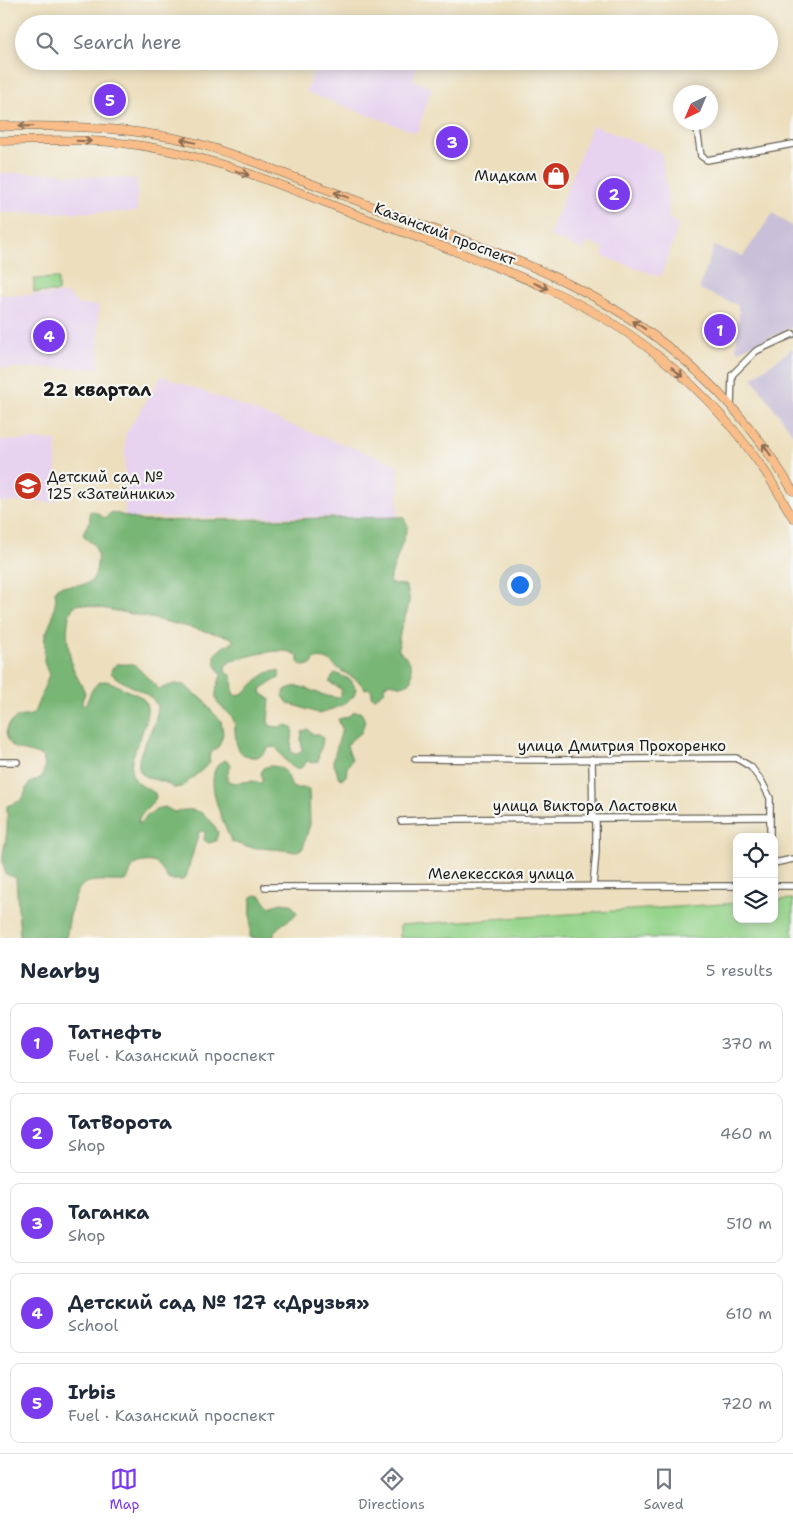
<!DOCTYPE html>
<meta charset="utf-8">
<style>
:root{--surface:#fff;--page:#f6f6f7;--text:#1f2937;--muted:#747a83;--line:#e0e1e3;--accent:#7c3aed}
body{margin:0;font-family:"Shantell Sans",sans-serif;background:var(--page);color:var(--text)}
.controls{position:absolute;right:15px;bottom:15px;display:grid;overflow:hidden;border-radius:10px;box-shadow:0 2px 12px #0003}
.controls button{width:45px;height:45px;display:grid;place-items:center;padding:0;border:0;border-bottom:1px solid var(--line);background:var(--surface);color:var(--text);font:25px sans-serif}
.compass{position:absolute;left:673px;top:85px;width:45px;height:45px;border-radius:50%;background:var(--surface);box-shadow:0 2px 12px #0003;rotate:224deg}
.you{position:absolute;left:519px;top:584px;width:18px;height:18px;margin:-12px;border:4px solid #fff;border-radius:50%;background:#1a73e8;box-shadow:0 0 0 8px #1a73e833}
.badge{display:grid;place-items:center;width:32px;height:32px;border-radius:50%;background:var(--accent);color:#fff;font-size:16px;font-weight:700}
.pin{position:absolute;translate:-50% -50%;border:2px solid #fff;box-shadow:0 1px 5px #0006}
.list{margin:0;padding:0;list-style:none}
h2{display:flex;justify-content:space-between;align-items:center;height:65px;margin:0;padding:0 20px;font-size:21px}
h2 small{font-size:16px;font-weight:400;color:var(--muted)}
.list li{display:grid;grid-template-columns:32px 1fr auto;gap:15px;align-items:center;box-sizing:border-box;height:80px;margin:0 10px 10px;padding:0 10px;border:1px solid var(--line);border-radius:10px}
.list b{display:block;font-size:19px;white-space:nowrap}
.list p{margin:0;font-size:16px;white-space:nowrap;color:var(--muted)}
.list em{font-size:16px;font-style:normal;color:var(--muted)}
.icon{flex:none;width:28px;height:28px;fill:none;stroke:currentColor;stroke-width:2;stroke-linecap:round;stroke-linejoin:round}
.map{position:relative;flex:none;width:793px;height:938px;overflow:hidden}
.search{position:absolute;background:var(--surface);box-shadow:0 2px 12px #0003;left:15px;right:15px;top:15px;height:55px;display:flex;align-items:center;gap:12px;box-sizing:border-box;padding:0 18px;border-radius:28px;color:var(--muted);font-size:19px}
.sheet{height:515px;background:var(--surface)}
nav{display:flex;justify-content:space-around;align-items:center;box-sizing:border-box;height:70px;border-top:1px solid var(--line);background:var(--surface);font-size:14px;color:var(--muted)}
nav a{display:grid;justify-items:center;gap:2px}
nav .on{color:var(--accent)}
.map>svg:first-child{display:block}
</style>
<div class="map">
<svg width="793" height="938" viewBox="0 0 793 938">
<rect width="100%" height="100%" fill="#f6f6f2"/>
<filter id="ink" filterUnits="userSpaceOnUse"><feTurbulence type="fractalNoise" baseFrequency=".02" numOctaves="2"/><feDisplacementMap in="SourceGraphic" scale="10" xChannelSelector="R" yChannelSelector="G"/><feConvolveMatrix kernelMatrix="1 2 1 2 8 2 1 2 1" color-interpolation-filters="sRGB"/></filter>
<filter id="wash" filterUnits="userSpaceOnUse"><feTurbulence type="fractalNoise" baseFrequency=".0096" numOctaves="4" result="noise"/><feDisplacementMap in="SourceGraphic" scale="20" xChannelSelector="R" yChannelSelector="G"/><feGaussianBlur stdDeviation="1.12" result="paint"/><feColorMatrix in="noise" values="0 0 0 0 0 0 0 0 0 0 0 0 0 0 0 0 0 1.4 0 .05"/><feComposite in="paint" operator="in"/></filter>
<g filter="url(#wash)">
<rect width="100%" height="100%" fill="#eddfbd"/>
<!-- built -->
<g fill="#e7d2ef">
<path d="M317,61H418L413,80L432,88L417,133L306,92Z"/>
<path d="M592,125L658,151L662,155L669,209V219L679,224L661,277L602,256L604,248L587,242L584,250L549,236Z"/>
<path d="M0,173H58L65,175L137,179V212L0,213Z"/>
<path d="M67,294L79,305H98L99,368H0V295Z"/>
<path d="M162,376L398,465V517L125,518V435Z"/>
<rect x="0" y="440" width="56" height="62"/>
</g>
<!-- industrial -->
<g fill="#c8bfd8">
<path d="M773,213L793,227V325L792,328L738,351L736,348L739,311L737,305L699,289L714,246L743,256Z"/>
<path d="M793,348V434L752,378Z"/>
</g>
<!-- green -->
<g fill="#95d48a" stroke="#587853">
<path d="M58,278V292H34V279Z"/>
<path d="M793,899V938H400V925L737,903V919H774V900Z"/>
</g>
<!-- forest -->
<g fill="#78b676" stroke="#4a6949">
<path d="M91,511C100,512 100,517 106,518L111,512L143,521L403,517L408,526L389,581L391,584L405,585C416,604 401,619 399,639C398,642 399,647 399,651C411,661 413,665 411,681C400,692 393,678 384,686L385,691L375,698L371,696L372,691L368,688L365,689C359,680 352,677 343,672C332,665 330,656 315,659L311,665L302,666L298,662V656C283,644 248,657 231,661L225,666V672L232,676L233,694L237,696C255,689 258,670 279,671V678L262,688L261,693L270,699L268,721L270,726L280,727L288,725L293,728L291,750L293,754H298L302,750L301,739L302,732L308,729L312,734H320L323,738C323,747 318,752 318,761L313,763L307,761C305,763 304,766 302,767C292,775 281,752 275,747L268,748C263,754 260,758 252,757C230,755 238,730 233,719C229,710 218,708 216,698C215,690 219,682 221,675L215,663V654L223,647L234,642L230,637L142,616L81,604L74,606C63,621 68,651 73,668C76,677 82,684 85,693L82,701V705L86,704C90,695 93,682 104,681C112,681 121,688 128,691C133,693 139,695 142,698C160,713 125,755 132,774C136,784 146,788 155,793L156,797C151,808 143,810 138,821L139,823H141C148,814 154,809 165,807L174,812C196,806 207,812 218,832L216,841L209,843L204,840L205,832L203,831L199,832L186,877L183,880H169C159,868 160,860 144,862C140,863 137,863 133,867C129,872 130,877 126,881C115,882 95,879 86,883C72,889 69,924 66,938H20L16,878L6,874C0,859 4,852 6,838C8,828 7,816 7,806L20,801L24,796L26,789L30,783L42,777L45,767L43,756L14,748C12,745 8,741 7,737C4,729 11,719 19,717C25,715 29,717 34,713L49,675L44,662L45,636L52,619L56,599L55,592L57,588L61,586C69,585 81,586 88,583C97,580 100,555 95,547C92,541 85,541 83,533L90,520L89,513Z"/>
<path d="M117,664H134L159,689L175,684L184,685L196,695L205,700L208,707L221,721L223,734L219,746L212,752L209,757L210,763L182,787L174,788C171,786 168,784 164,782C157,779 148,780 142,774C128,757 164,723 156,704C150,691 121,685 111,673L112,668Z"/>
<path d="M335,673L351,680L356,689L354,696L342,705L320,714L288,703L283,696L285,690C300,682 307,690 321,694C326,696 332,697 338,698L341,695V689L329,682Z"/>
<path d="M354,712H361L365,721L361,733L352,739L347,746L352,759L347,768L346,776L343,779L339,778L333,761L342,729L338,719L347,717Z"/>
<path d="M225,760L231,764C230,770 226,774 227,780L231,783L253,781L261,783L263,780L261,774L263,768C272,764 284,766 288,776C290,781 290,784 293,788H307L309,791L310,824L303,848L295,852C274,847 250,851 231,841C224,824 198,770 225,760Z"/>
<path d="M256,895L261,896L269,907L281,903L291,904L297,913C289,923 276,923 273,938H250L251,901L252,897Z"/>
</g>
</g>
<g filter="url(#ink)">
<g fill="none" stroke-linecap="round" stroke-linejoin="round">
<!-- minor casing -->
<g stroke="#656054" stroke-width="8">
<g id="minor">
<path d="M696,122L701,156L707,160L793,144"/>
<path d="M731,406L732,375L756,351L793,334"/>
<path d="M415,759L550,760L736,758L751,767L762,782L770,798V837"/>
<path d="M592,759L593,819"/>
<path d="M0,762H17"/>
<path d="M401,821L457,819L770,817"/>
<path d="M774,863L793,859"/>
<path d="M593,886L596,852V819"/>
<path d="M774,886H793"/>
<path d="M265,887L737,886"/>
</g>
</g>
<!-- major casing -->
<g stroke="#656054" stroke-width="9">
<g id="major">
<path d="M0,126C55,126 109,126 163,136C196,141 228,153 259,164C302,180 344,196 387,212C448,235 511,255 569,284C664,331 739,400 793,491"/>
<path d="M0,141C54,140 108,138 160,149C234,163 304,195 373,221C467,257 568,286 648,348C691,380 728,419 759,463C772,480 782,500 793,518"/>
</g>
</g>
<!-- minor -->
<use href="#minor" stroke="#fff" stroke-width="5.5"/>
<!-- major -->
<use href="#major" stroke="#f8bd89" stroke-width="8"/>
</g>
<!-- one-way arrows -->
<defs><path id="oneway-shaft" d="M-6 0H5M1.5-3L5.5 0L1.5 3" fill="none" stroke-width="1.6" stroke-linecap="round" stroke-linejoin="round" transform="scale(1.25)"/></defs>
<g stroke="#8a6c52">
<use href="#oneway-shaft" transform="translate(26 126) rotate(-179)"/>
<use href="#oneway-shaft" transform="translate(84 141) rotate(2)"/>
<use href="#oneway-shaft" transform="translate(188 141) rotate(-167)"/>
<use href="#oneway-shaft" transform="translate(242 173) rotate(20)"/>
<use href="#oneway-shaft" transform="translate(341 195) rotate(-159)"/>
<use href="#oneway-shaft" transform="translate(541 286) rotate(24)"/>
<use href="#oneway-shaft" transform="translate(639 325) rotate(-146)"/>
<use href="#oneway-shaft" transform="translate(677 372) rotate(42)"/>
<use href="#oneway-shaft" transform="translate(767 450) rotate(-125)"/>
</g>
</g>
<!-- icons -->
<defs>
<g id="shop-disc" transform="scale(1.4375)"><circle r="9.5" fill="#c8321e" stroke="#f6f6f2"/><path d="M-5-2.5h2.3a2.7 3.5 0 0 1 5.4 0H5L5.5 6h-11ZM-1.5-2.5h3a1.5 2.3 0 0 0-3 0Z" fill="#fff"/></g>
<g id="school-disc" transform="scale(1.4375)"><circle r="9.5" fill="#c8321e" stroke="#f6f6f2"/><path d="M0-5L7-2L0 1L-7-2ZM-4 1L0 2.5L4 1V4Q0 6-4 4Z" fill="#fff"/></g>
</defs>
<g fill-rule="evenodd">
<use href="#shop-disc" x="556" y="176"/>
<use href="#school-disc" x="28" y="486"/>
</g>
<g text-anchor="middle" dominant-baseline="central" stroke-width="4.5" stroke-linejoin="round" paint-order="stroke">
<!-- poi labels -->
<g font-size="15" fill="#1c1c1c" stroke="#f6f6f2" text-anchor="end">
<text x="537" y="176">Мидкам</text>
<text x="47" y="477" text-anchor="start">Детский сад №<tspan x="47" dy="17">125 «Затейники»</tspan></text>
</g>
<!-- street labels -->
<g font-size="15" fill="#1c1c1c" stroke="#f6f6f2">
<text transform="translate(445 234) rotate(21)">Казанский проспект</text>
<text x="622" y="746">улица Дмитрия Прохоренко</text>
<text x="585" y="806">улица Виктора Ластовки</text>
<text x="501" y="874">Мелекесская улица</text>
</g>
<!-- quarter labels -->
<g font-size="18" font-weight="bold" fill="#1c1c1c" stroke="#f6f6f2">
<text x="97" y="390">22 квартал</text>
</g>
</g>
</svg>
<div class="controls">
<button><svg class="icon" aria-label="locate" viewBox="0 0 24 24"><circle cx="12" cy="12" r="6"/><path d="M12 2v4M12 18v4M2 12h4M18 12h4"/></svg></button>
<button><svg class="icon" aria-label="layers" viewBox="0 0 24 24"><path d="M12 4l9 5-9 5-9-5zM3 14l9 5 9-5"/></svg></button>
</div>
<svg class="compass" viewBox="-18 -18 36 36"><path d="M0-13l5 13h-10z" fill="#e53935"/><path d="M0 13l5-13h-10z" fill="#747a83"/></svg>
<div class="you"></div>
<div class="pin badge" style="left:720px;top:330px">1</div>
<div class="pin badge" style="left:614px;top:194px">2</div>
<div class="pin badge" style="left:452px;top:142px">3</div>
<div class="pin badge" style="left:49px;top:336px">4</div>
<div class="pin badge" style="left:110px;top:100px">5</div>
<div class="search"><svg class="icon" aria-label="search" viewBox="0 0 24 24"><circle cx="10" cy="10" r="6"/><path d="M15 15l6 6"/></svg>Search here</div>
</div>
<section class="sheet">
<h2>Nearby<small>5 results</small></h2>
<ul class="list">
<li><span class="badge">1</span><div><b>Татнефть</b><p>Fuel · Казанский проспект</p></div><em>370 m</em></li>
<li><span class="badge">2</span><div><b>ТатВорота</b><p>Shop</p></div><em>460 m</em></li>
<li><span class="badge">3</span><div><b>Таганка</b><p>Shop</p></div><em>510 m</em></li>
<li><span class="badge">4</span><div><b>Детский сад № 127 «Друзья»</b><p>School</p></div><em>610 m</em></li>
<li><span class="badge">5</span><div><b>Irbis</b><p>Fuel · Казанский проспект</p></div><em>720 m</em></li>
</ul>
</section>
<nav>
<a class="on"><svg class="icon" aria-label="map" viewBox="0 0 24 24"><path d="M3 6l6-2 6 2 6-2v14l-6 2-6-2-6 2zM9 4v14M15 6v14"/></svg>Map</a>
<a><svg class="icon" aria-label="directions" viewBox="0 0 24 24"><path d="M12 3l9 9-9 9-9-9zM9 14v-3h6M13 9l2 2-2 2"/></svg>Directions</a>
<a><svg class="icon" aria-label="saved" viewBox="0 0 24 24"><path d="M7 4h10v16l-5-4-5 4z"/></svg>Saved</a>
</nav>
